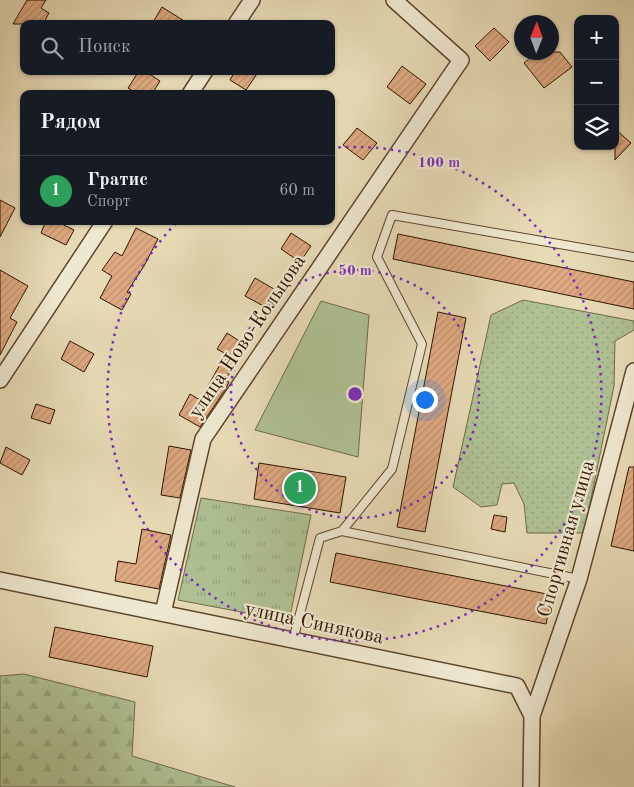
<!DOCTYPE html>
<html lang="ru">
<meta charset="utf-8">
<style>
:root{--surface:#171b24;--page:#242831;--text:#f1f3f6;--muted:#9ea1a6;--line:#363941;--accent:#1a73e8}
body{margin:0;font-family:"Old Standard TT",serif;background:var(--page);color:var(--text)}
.controls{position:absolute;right:15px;top:15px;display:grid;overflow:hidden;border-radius:10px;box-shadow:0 1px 4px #0004}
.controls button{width:45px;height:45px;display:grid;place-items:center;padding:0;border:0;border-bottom:1px solid var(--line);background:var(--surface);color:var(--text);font:25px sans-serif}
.compass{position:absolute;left:514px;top:15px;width:45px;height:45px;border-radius:50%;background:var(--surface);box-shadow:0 1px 4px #0004;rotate:1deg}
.you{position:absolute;left:424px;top:399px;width:18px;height:18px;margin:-12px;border:4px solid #fff;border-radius:50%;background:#1a73e8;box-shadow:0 0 0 8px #1a73e833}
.badge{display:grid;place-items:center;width:32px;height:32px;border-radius:50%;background:var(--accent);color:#fff;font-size:16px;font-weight:700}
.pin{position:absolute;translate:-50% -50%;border:2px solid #fff;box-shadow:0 1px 5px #0006}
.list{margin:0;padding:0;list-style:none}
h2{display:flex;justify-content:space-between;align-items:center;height:65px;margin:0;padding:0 20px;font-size:21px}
h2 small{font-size:16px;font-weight:400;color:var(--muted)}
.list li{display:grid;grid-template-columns:32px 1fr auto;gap:15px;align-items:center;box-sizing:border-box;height:70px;padding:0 20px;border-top:1px solid var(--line)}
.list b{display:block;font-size:19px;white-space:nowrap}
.list p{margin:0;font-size:16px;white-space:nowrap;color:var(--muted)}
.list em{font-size:16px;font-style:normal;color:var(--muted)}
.icon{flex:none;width:28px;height:28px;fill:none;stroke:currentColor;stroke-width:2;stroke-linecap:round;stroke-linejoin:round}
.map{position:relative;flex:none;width:634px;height:787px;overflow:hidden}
.search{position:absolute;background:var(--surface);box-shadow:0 1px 4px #0004;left:20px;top:20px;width:315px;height:55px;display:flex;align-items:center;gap:12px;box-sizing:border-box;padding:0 18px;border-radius:10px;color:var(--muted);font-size:19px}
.panel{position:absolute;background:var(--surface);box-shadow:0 1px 4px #0004;left:20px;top:90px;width:315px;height:135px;border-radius:10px}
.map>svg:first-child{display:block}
</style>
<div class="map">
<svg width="634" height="787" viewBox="0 0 634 787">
<defs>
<pattern id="grass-dots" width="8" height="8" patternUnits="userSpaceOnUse" patternTransform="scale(1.25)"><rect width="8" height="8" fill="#afc193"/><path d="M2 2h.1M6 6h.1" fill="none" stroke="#97a57d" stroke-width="1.8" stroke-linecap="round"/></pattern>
<pattern id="forest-firs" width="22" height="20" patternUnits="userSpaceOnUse" patternTransform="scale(1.25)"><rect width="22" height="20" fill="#afc193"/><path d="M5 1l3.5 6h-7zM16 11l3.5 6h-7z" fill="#97a57d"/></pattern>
<pattern id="park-tufts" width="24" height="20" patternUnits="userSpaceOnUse" patternTransform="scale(1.25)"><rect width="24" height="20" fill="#afc193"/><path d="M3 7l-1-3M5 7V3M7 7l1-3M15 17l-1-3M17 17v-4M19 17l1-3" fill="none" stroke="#97a57d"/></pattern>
<pattern id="building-hatch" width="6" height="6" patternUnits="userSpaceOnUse" patternTransform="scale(1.25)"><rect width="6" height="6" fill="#deaa81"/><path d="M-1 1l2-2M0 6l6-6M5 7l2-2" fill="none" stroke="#bf916e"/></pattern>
</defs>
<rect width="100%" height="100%" fill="#e7dbb6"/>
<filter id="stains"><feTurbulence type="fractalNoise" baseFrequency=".004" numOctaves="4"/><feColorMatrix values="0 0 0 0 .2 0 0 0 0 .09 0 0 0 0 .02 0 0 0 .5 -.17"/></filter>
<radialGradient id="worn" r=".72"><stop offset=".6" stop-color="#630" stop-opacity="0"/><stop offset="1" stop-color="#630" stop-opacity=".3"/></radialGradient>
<!-- grass -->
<path fill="url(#grass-dots)" stroke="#6f6a4a" d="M523,300L634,321V330L615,341L614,386L584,533H527L524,504L514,483L502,484L497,505L481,507L453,487L491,315Z"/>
<!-- forest -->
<path fill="url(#forest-firs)" stroke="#6f6a4a" d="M24,674L135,702L132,756L235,787H0V676Z"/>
<!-- park -->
<path fill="url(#park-tufts)" stroke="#6f6a4a" d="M201,498L311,515L289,621L178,600Z"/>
<!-- garden -->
<path fill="#afc193" stroke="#6f6a4a" d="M321,301L369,315L358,457L255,430Z"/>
<!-- building -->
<g fill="url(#building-hatch)" stroke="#2f1301">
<path d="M27,0H46L41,8L49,13L43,24H13Z"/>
<path d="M162,7L189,24H152Z"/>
<path d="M494,28L509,42L490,61L475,46Z"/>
<path d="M537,52H560L572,67L544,88L524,63Z"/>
<path d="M402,66L426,84L410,104L387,87Z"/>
<path d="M139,71H145L160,81L152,94H137L128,88Z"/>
<path d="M235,71H259L246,90L230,80Z"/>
<path d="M357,128L377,143L363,160L343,145Z"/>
<path d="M615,129L631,143L615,160Z"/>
<path d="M0,200L15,208L0,237Z"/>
<path d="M46,221H56L74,230L66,245L41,233Z"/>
<path d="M136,228L158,239L144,266L127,292L131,294L122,310L100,298L112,276L102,270L115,252L122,256Z"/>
<path d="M291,233L311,246L300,262L281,249Z"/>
<path d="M398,234L634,282V309L393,259Z"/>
<path d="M0,270L28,286L10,318L17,322L0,355Z"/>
<path d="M255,278L279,292L269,309L245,296Z"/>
<path d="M438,312L466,318L425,532L397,527Z"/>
<path d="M227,333L247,346L225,380L229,382L225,390L200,427L179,415L190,394L200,400L226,354L217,349Z"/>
<path d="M70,341L94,354L84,372L61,359Z"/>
<path d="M36,404L55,410L50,424L31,418Z"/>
<path d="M169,446L191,450L180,498L161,495Z"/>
<path d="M6,447L30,460L22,475L0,463Z"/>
<path d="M259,463L346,477L340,513L254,499Z"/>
<path d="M629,467H634V551L611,546Z"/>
<path d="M494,515L507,517L505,532L491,529Z"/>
<path d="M142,529L171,535L159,589L115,581L118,561L136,564Z"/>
<path d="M336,553L552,595L546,624L330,582Z"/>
<path d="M55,627L153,646L147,677L49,657Z"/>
</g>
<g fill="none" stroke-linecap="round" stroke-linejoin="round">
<!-- lane casing -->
<g stroke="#5d452e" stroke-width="10">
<g id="lane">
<path d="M342,531L579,579"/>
<path d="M293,640L320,538L342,531L392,469L422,344L377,257L392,215L634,257"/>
</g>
</g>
<!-- street casing -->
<g stroke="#5d452e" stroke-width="18">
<g id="street">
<path d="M236,24L252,0"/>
<path d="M190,94L205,71"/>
<path d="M0,380L105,221"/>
<path d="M0,580L517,686L532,716L531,787"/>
<path d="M163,613L203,439L461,60L394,0"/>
<path d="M532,716L579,579L634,371"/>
</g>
</g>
<!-- lane -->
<use href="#lane" stroke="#efe8d0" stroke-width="8"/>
<!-- street -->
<use href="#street" stroke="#efe8d0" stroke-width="15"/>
</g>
<!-- distance rings -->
<g fill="none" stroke="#7b2cbf" stroke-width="2.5" stroke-dasharray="2.5 5">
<circle cx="355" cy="394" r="124"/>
<path d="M331 148A247 247 0 1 1 177 222"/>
</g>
<g text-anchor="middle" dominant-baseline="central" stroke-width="4.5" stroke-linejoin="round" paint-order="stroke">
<!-- street labels -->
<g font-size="20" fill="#2f1301" stroke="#efe8d0">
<text transform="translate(248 337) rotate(-56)">улица Ново-Кольцова</text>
<text transform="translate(567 539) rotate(-74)">Спортивная улица</text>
<text transform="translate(314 624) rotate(12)">улица Синякова</text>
</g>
</g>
<circle cx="355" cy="394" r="8" fill="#7b2cbf" stroke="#efe8d0" stroke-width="2.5"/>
<g font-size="15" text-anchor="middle" font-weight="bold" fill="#7b2cbf" stroke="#efe8d0" stroke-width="4.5" stroke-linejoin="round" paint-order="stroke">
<text x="439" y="167">100 m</text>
<text x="355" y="275">50 m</text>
</g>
<rect width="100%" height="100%" filter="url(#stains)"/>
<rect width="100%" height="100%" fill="url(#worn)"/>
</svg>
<div class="controls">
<button>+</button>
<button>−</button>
<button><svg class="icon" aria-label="layers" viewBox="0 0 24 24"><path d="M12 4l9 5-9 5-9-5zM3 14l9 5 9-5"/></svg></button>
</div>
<svg class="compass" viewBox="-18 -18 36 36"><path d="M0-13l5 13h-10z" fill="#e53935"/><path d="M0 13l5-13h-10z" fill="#9ea1a6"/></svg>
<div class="you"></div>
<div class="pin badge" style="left:300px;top:488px;background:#2e9e5b">1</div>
<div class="search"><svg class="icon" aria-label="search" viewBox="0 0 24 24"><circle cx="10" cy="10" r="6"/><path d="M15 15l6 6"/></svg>Поиск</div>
<section class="panel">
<h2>Рядом<small></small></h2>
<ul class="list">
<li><span class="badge" style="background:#2e9e5b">1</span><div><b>Гратис</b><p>Спорт</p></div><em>60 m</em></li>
</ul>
</section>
</div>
